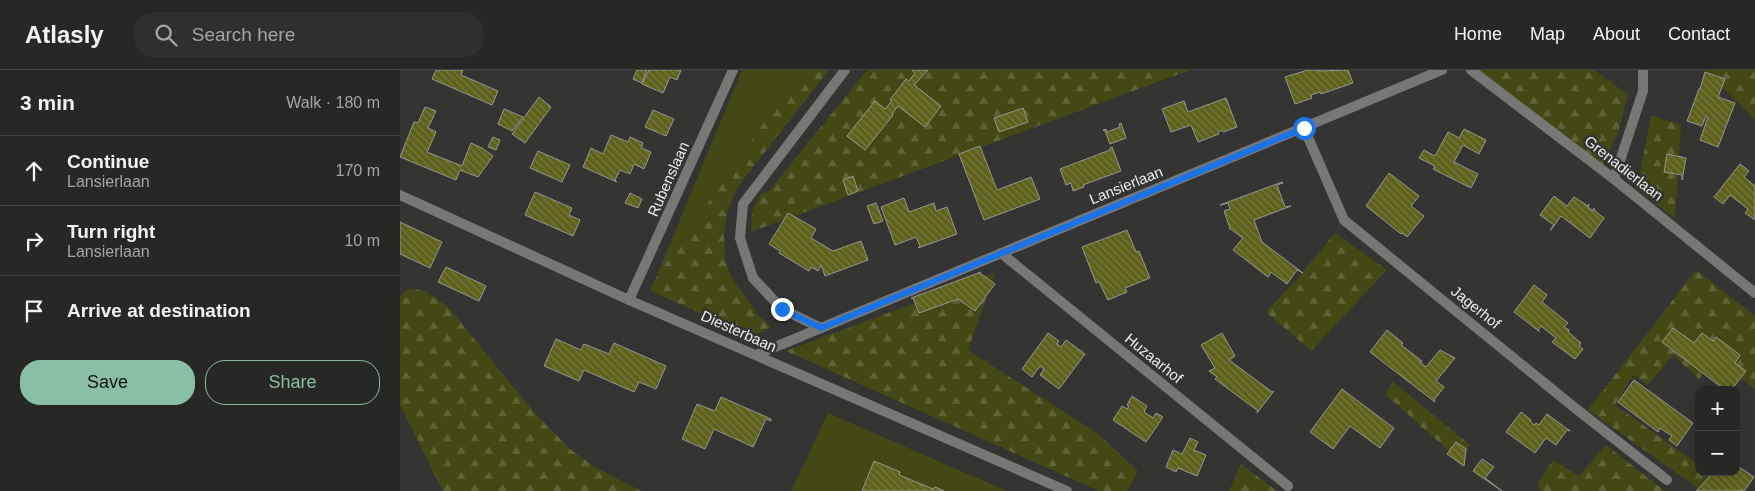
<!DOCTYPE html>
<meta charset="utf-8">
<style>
:root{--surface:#272726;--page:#2f2f2e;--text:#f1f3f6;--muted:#a4a5a7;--line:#434443;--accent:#8abfa5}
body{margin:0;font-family:Helvetica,sans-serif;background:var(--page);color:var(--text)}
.controls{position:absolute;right:15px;bottom:15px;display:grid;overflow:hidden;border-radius:10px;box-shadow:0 5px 20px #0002}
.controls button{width:45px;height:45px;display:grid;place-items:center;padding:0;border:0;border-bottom:1px solid var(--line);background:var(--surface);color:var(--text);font:25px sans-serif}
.stop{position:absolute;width:15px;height:15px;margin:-11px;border:4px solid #1a73e8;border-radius:50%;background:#fff}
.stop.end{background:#1a73e8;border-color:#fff;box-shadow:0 1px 5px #0008}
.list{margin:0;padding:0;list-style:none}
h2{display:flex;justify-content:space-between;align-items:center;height:65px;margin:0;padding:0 20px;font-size:21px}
h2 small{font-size:16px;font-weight:400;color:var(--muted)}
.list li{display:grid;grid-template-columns:32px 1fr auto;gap:15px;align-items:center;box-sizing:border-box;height:70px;padding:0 20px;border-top:1px solid var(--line)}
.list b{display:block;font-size:19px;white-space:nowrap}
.list p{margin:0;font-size:16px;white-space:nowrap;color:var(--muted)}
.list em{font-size:16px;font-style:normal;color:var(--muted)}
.actions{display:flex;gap:10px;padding:15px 20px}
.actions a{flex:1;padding:11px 0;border:1px solid var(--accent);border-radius:20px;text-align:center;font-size:18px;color:var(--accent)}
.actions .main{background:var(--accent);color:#111}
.icon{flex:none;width:28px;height:28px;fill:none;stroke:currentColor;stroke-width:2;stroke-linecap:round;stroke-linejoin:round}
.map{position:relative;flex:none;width:1355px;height:421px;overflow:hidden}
header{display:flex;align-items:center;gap:30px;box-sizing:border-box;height:70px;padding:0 25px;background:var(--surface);border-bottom:1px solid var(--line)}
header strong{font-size:24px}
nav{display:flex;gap:28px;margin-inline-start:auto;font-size:18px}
.search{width:350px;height:45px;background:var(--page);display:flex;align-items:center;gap:12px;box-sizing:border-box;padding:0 18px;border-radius:20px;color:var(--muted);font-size:19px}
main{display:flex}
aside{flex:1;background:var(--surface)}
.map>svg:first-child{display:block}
</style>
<header>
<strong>Atlasly</strong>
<div class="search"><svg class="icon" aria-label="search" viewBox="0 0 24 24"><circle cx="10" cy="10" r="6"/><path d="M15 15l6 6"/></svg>Search here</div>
<nav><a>Home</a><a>Map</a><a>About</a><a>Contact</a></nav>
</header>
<main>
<aside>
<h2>3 min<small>Walk · 180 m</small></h2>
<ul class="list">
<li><svg class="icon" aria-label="ahead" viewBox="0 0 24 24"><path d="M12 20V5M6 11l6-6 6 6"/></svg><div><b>Continue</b><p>Lansierlaan</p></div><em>170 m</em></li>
<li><svg class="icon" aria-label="right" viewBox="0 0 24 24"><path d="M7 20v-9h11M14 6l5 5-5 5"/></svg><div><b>Turn right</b><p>Lansierlaan</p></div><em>10 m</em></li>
<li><svg class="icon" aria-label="arrive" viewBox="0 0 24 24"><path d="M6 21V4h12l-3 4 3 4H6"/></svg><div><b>Arrive at destination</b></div></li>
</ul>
<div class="actions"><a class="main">Save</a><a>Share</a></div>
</aside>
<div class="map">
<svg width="1355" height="421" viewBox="0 0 1355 421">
<defs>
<pattern id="forest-firs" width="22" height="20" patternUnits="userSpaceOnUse" patternTransform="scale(1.25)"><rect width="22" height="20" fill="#444815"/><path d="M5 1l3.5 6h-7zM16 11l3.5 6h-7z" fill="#5f6337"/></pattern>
<pattern id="building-back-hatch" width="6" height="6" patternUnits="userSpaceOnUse" patternTransform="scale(1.25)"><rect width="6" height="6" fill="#5d611b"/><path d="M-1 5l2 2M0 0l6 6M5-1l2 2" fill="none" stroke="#74783c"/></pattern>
</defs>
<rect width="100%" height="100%" fill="#343432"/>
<!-- green -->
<g fill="#444815">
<path d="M342,0H401L257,205Z"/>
<path d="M428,343L607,421H391Z"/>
</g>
<!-- forest -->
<g fill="url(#forest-firs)">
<path d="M401,0H429L336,119L327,143L324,165L325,188L331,207L358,245L371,257L353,266L250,221L257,205Z"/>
<path d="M467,0H790L351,162L353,138L361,124L369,121Z"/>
<path d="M1073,0H1195L1228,25L1218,63L1202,96Z"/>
<path d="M1305,0H1355V50Z"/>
<path d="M1251,45L1281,55L1275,148L1237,119Z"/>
<path d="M935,163L987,200L911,281L866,242L897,209Z"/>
<path d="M1296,200L1355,246V319L1318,290L1299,309L1273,285L1248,315L1233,305L1215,335L1299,395V402H1309L1335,421H1302L1188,340Z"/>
<path d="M595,203L568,280L697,363L738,401L727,421H699L386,281Z"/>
<path d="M12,218L27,222L48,237L134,342L170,379L195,397L241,421H43L0,335V227L4,222Z"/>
<path d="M992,311L1070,375L1060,391L986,325Z"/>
<path d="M1206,375L1265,421H1140L1138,412L1153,390L1179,406Z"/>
<path d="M841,394L877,421H829Z"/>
</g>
<!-- building -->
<g fill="url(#building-back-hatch)" stroke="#979894">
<path d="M36,0H63L61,5L98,21L92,35L32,9Z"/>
<path d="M237,0H247L242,13L233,9Z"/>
<path d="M249,0H281L277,10L270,7L263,23L242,14Z"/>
<path d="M512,0H528L514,15L541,36L525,57L498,36L492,44L493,45L465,80L447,66L475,31L485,39L492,31L490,30L506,9L509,11L515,3Z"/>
<path d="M908,0H918L919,1L948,0L953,13L921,24L920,22L911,25L912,28L895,34L885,7Z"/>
<path d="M1305,2L1325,9L1318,27L1335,33L1318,77L1300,70L1308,47L1306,46L1302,56L1287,51L1299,19H1300Z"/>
<path d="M139,27L151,37L125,73L112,64Z"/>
<path d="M826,28L837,57L823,62L822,60L818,62L819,64L798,72L791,55L771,62L762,39L784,31L788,42Z"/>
<path d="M25,37L36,41L28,58L36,62L27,82L62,96L71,73L82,78L93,86L78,107L60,100L56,110L0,87L14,52L18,53Z"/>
<path d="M623,38L628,52L599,62L594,48Z"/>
<path d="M104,39L123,47L112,61L98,54Z"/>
<path d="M253,40L274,49L266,66L245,57Z"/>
<path d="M721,53L726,68L710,74L705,61L703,60L706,59L707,62L720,57L719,54Z"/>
<path d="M1064,59L1086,70L1079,84L1063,75L1054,92L1078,104L1071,118L1033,99L1035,96L1019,88L1024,80L1035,86L1048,62L1059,68Z"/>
<path d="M211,65L228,72L230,67L243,73L241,78L251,82L244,99L234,94L230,104L220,100L215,110L217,112L183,97L191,78L203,84Z"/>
<path d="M93,67L100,70L96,80L88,77Z"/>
<path d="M580,76L597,120L631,107L640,129L584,150L559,84Z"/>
<path d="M712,77L721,101L683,115L684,117L673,121L671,113L666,115L660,99L710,80V78Z"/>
<path d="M138,81L170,95L162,112L130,98Z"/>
<path d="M1267,84L1286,88L1282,110V105L1264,102Z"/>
<path d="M1340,94L1349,101L1344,107L1355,116V150L1345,143L1348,139L1330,125L1323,134L1314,127Z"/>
<path d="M989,103L1019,126L1011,136L1024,146L1007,167L1002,163L1001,164L966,136Z"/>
<path d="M453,106L458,121L448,125L443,110Z"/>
<path d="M882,112L883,113L877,115L885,137L891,136L854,150L862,172L903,203L897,200L887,214L871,202L868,207L833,180L843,168L829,158H830L824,141L830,139L828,133L820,135Z"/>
<path d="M135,122L172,138L169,145L180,150L173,166L125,145Z"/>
<path d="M230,123L242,129L238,138L225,133Z"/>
<path d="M1154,126L1167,136L1174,127L1188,136L1189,134L1188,137L1193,141L1194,138V140L1204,148L1190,168L1161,146L1151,160H1150L1154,155L1140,145Z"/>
<path d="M504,128L509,142L534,133L536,141L547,137L557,164L518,178L520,176L516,167L495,175L481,137Z"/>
<path d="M476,133L483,151L474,154L467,136Z"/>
<path d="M388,143L416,159L411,168L433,181L461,171L468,190L425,206L421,195L418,201L411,197L409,201L379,183L380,181L369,174Z"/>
<path d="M0,152L42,172L30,198L0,184Z"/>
<path d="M727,160L736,182L739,181L750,208L725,218L727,222L708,230L699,212L696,213L682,177Z"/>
<path d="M46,197L86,216L79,231L38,212Z"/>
<path d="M581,202L580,203L595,214L575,241L558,229L519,243L513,228H511Z"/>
<path d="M1134,215L1147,225L1142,232L1168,253L1164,257L1169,260L1168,262L1181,273L1179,276L1183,279L1175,289L1152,272L1156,268L1141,256L1138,260L1140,262L1114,242Z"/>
<path d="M1273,258L1294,273L1302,263L1313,271L1316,267L1340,285L1335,293L1346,301L1331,320H1325L1262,272Z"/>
<path d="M987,260L1003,273L1001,275L1022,291L1020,292L1026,297L1040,280L1055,288L1036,311L1044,317L1034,330L1035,332L970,282Z"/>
<path d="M648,263L659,271L657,274L661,277L666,270L685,284L659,319L640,305L644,299L640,296L632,307L622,299Z"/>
<path d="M822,263L835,286L829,290L872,322L874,321L857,343L858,341L815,309L817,307L809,301L815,298L801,275Z"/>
<path d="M156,269L181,280L184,274L209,284L214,273L266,296L256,319L239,312L234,322L184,300L179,311L144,296Z"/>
<path d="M1234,310L1293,353L1277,376L1269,370L1272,366L1260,358L1258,362L1218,332Z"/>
<path d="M942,319L994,358L980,378L950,356L933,379L910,362Z"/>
<path d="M732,326L747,336L744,342L753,348L756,343L763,347L746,372L713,350L722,336L727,339L729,336L727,335Z"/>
<path d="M321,327L371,349V351L366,349L353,377L314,359L305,379L282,369L297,334L315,341Z"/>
<path d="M1121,342L1131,350L1130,351L1134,355L1136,353L1139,355L1147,344L1170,361L1167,360L1156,375L1146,368L1135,383L1106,362Z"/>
<path d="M790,368L798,372L794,380L806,385L797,406L778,398L776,402L766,397L773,380L782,384Z"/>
<path d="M1056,372L1066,379L1064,396L1047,384Z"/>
<path d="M1082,389L1094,397L1085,408L1102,421L1073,401Z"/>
<path d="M474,391L500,402L499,405L533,419L535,417L544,421H462Z"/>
<path d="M1336,395L1354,407L1344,421L1339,420L1338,421H1296L1310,406L1305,402H1336Z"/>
</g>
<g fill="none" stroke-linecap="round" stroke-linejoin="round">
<!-- minor -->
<g stroke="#777776" stroke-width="10">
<path d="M1071,0L1214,109L1355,223"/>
<path d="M904,58L944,150L1175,338L1267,410"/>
<path d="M1214,109L1243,21V0"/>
<path d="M601,183L888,416"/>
<path d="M229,230L333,0"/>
<path d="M421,258L382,239L353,208L340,168L343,134L445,0"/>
<path d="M356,285L1042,0"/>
</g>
<!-- tertiary -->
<path stroke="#777776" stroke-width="10" d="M0,125L229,230L667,421"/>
</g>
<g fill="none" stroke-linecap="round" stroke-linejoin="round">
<!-- route -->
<path stroke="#1a73e8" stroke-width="6" d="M382,239L421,258L904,58"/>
</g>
<g text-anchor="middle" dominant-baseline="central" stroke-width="5" stroke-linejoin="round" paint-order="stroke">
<!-- street labels -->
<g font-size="15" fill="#ececeb" stroke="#343432">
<text transform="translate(1224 98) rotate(38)">Grenadierlaan</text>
<text transform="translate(268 109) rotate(-66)">Rubenslaan</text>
<text transform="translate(726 115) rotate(-22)">Lansierlaan</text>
<text transform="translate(1076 237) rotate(39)">Jagerhof</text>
<text transform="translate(339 261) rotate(24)">Diesterbaan</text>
<text transform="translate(754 288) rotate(39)">Huzaarhof</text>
</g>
</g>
</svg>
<div class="controls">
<button>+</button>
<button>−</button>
</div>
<div class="stop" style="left:904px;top:58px"></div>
<div class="stop end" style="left:382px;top:239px"></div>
</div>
</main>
